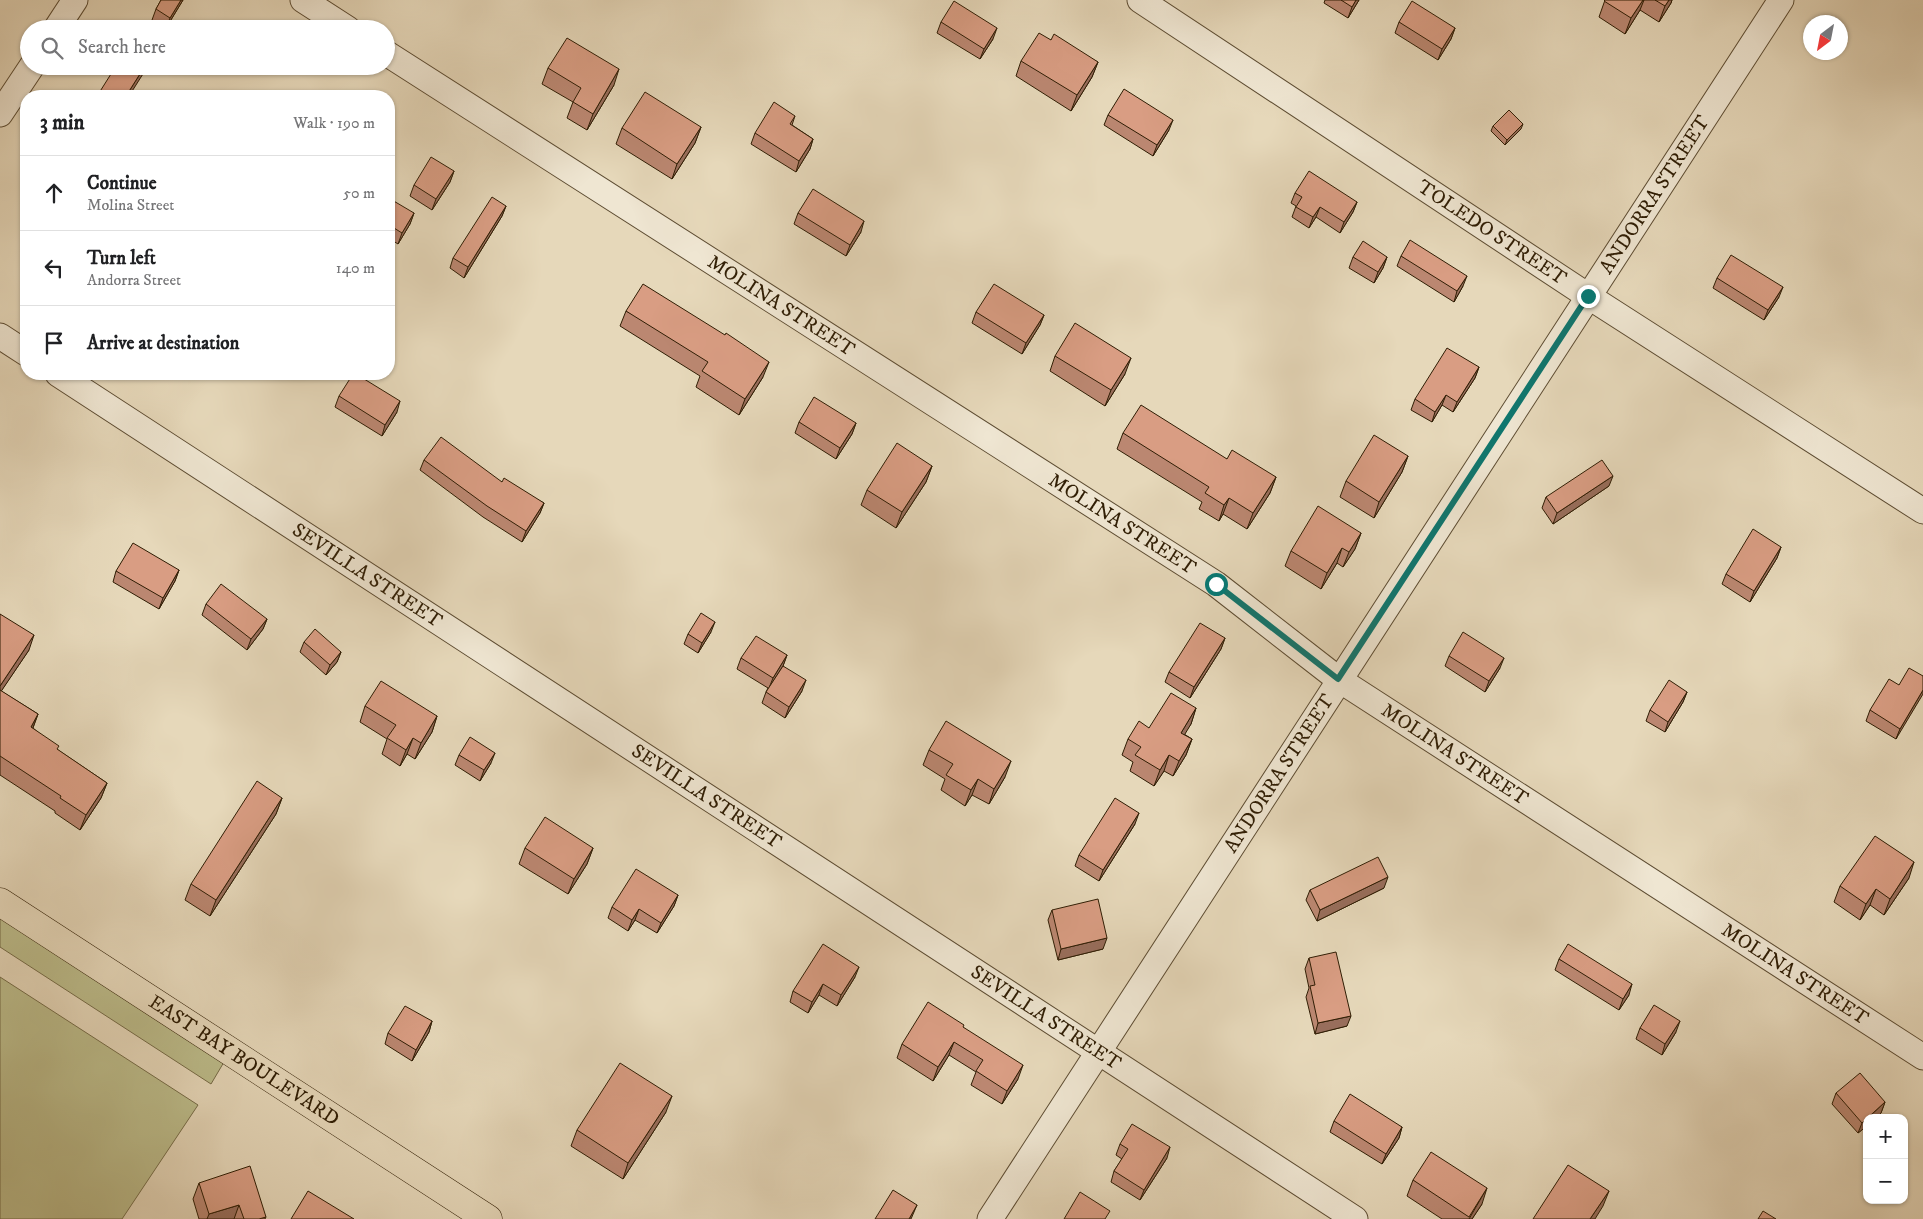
<!DOCTYPE html>
<meta charset="utf-8">
<style>
:root{--surface:#fff;--page:#f2f2f2;--text:#202124;--muted:#757577;--line:#e0e0e0}
body{margin:0;font-family:"IM FELL DW Pica",serif;background:var(--page);color:var(--text)}
.controls{position:absolute;right:15px;bottom:15px;display:grid;overflow:hidden;border-radius:10px;box-shadow:0 1px 4px #0004}
.controls button{width:45px;height:45px;display:grid;place-items:center;padding:0;border:0;border-bottom:1px solid var(--line);background:var(--surface);color:var(--text);font:25px sans-serif}
.compass{position:absolute;left:1803px;top:15px;width:45px;height:45px;border-radius:50%;background:var(--surface);box-shadow:0 1px 4px #0004;rotate:212deg}
.stop{position:absolute;width:15px;height:15px;margin:-11px;border:4px solid #0f766e;border-radius:50%;background:#fff}
.stop.end{background:#0f766e;border-color:#fff;box-shadow:0 1px 5px #0008}
.list{margin:0;padding:0;list-style:none}
h2{display:flex;justify-content:space-between;align-items:center;height:65px;margin:0;padding:0 20px;font-size:21px}
h2 small{font-size:16px;font-weight:400;color:var(--muted)}
.list li{display:grid;grid-template-columns:32px 1fr auto;gap:15px;align-items:center;box-sizing:border-box;height:75px;padding:0 20px;border-top:1px solid var(--line)}
.list b{display:block;font-size:19px;white-space:nowrap}
.list p{margin:0;font-size:16px;white-space:nowrap;color:var(--muted)}
.list em{font-size:16px;font-style:normal;color:var(--muted)}
.icon{flex:none;width:28px;height:28px;fill:none;stroke:currentColor;stroke-width:2;stroke-linecap:round;stroke-linejoin:round}
.map{position:relative;flex:none;width:1923px;height:1219px;overflow:hidden}
.search{position:absolute;background:var(--surface);box-shadow:0 1px 4px #0004;left:20px;top:20px;width:375px;height:55px;display:flex;align-items:center;gap:12px;box-sizing:border-box;padding:0 18px;border-radius:28px;color:var(--muted);font-size:19px}
.panel{position:absolute;background:var(--surface);box-shadow:0 1px 4px #0004;left:20px;top:90px;width:375px;height:290px;border-radius:20px}
.map>svg:first-child{display:block}
</style>
<div class="map">
<svg width="1923" height="1219" viewBox="0 0 1923 1219">
<rect width="100%" height="100%" fill="#e6d8ba"/>
<filter id="stains"><feTurbulence type="fractalNoise" baseFrequency=".004" numOctaves="4"/><feColorMatrix values="0 0 0 0 .2 0 0 0 0 .09 0 0 0 0 .02 0 0 0 .5 -.17"/></filter>
<radialGradient id="worn" r=".72"><stop offset=".6" stop-color="#630" stop-opacity="0"/><stop offset="1" stop-color="#630" stop-opacity=".3"/></radialGradient>
<!-- green -->
<g fill="#bcbc8b" stroke="#766c48">
<path d="M0,917L224,1062L211,1084L0,947Z"/>
<path d="M0,977L198,1105L122,1219H0Z"/>
</g>
<g fill="none" stroke-linecap="round" stroke-linejoin="round">
<!-- minor casing -->
<g stroke="#5d4c32" stroke-width="27">
<g id="minor">
<path d="M303,0L348,29"/>
<path id="s1" d="M1140,0L1588,296L1923,511"/>
<path d="M56,29L75,0"/>
<path id="s2" d="M386,53L1216,584L1338,679L1923,1057"/>
<path d="M0,114L32,66"/>
<path d="M0,336L26,353"/>
<path id="s3" d="M58,374L1355,1219"/>
<path id="s4" d="M990,1219L1781,0"/>
</g>
</g>
<!-- major casing -->
<g stroke="#2f1d04" stroke-width="29">
<g id="major">
<path id="s5" d="M0,902L488,1219"/>
</g>
</g>
<!-- minor -->
<use href="#minor" stroke="#efe6d2" stroke-width="25"/>
<!-- major -->
<use href="#major" stroke="#e6d8ba" stroke-width="28"/>
</g>
<!-- wall -->
<g fill="#bb8771" stroke="#2f1d04">
<path d="M161,0H183L166,28L152,20L156,9Z"/>
<path d="M1325,0H1359L1348,18L1324,3Z"/>
<path d="M1605,0H1672L1671,3L1659,22L1640,10L1625,34L1599,17Z"/>
<path d="M941,22L993,39L980,59L937,33Z"/>
<path d="M1399,22L1455,28L1451,39L1438,60L1395,33Z"/>
<path d="M1051,40L1098,62L1092,77L1071,111L1016,76L1021,61Z"/>
<path d="M548,68L614,85L587,130L567,118L573,102L542,84Z"/>
<path d="M99,93L129,96H98Z"/>
<path d="M1108,115L1169,130L1153,156L1104,125Z"/>
<path d="M795,116L792,125L813,139L810,149L796,172L751,144L755,133Z"/>
<path d="M1493,126L1521,129L1505,145L1491,131Z"/>
<path d="M701,127L695,143L672,179L616,144L622,128Z"/>
<path d="M454,171L450,182L432,210L410,196L414,185Z"/>
<path d="M1295,193L1357,202L1353,212L1340,233L1316,217L1309,228L1292,217L1296,206L1291,203Z"/>
<path d="M389,206L414,213L410,224L398,244L390,239Z"/>
<path d="M506,206L502,216L464,278L450,268L453,258Z"/>
<path d="M798,213L861,232L846,256L794,224Z"/>
<path d="M1401,256L1463,286L1454,302L1397,266Z"/>
<path d="M1353,257H1387L1383,268L1374,283L1349,268Z"/>
<path d="M1717,278L1779,297L1764,320L1713,288Z"/>
<path d="M626,311L763,377L739,415L696,387L700,376L620,326Z"/>
<path d="M976,312L1044,315L1040,325L1022,354L972,323Z"/>
<path d="M1055,356L1125,374L1105,406L1050,371Z"/>
<path d="M1479,367L1475,378L1453,412L1442,405L1432,422L1411,410L1415,399Z"/>
<path d="M339,396L397,412L382,436L335,407Z"/>
<path d="M799,422L856,423L852,434L836,459L795,433Z"/>
<path d="M1123,433L1227,459L1276,477L1270,493L1247,529L1223,514L1219,521L1199,509L1202,502L1117,449Z"/>
<path d="M1408,456L1402,472L1374,518L1340,497L1346,481Z"/>
<path d="M424,460L502,482L544,503L540,513L522,542L483,517L420,470Z"/>
<path d="M932,466L926,482L896,528L861,505L867,490Z"/>
<path d="M1609,486L1553,524L1542,508L1546,497Z"/>
<path d="M1361,533L1355,549L1343,567L1337,563L1321,589L1285,566L1291,551Z"/>
<path d="M1781,547L1777,558L1750,602L1722,584L1726,574Z"/>
<path d="M179,570L175,581L159,609L113,582L116,571Z"/>
<path d="M206,604L267,619L263,629L247,650L202,615Z"/>
<path d="M0,614L29,650L1,691L38,714L33,728L58,750L107,783L101,798L80,830L55,813V811L0,775Z"/>
<path d="M711,632L698,653L684,644L688,634Z"/>
<path d="M1225,638L1221,649L1190,698L1165,682L1169,672Z"/>
<path d="M304,642L341,652L337,662L326,675L300,652Z"/>
<path d="M787,655L783,666L802,691L785,718L762,703L766,692L768,688L737,669L741,658Z"/>
<path d="M1449,656L1500,668L1485,692L1445,666Z"/>
<path d="M1923,676L1896,739L1866,721L1870,710L1899,685Z"/>
<path d="M1687,692L1683,702L1665,732L1646,721L1650,710Z"/>
<path d="M365,706L437,716L432,732L415,759L407,754L400,766L382,754L387,739L360,722Z"/>
<path d="M1196,708L1191,724L1184,734L1192,739L1186,755L1173,776L1164,771L1154,786L1130,771L1133,762L1122,755L1128,739L1149,728Z"/>
<path d="M929,750L1005,777L989,804L972,795L965,806L941,790L945,779L923,765Z"/>
<path d="M459,755L491,763L480,781L455,765Z"/>
<path d="M282,798L276,814L210,916L185,900L191,884Z"/>
<path d="M1135,824L1099,881L1075,866L1079,855Z"/>
<path d="M525,848H593L587,864L568,894L519,864Z"/>
<path d="M1909,878L1884,915L1870,905L1860,920L1834,902L1840,886Z"/>
<path d="M1384,888L1317,921L1306,900L1310,890Z"/>
<path d="M678,895L674,906L657,933L635,920L628,931L608,918L612,907Z"/>
<path d="M1052,910L1103,949L1058,960L1048,920Z"/>
<path d="M1309,958L1347,1026L1315,1034L1306,997L1309,988L1305,969Z"/>
<path d="M1559,959L1629,995L1619,1010L1555,970Z"/>
<path d="M855,977L837,1006L819,995L808,1013L790,1002L793,991Z"/>
<path d="M432,1021L429,1032L412,1061L385,1044L388,1033Z"/>
<path d="M964,1028L1018,1079L1002,1104L971,1085L976,1072L949,1055L933,1081L897,1058L902,1044Z"/>
<path d="M1640,1028L1676,1032L1662,1055L1636,1039Z"/>
<path d="M1836,1093L1885,1102L1881,1113L1867,1118V1126L1858,1133L1832,1104Z"/>
<path d="M666,1112L623,1179L571,1146L577,1130Z"/>
<path d="M1334,1121L1402,1127L1399,1138L1382,1164L1330,1132Z"/>
<path d="M1120,1144L1167,1158L1140,1200L1111,1182L1114,1171L1122,1159L1116,1155Z"/>
<path d="M1413,1180L1482,1204L1472,1219H1442L1407,1196Z"/>
<path d="M199,1183L266,1217L265,1219H199L193,1199Z"/>
</g>
<!-- shaded-wall -->
<g fill="#986e5c" stroke="#2f1d04">
<path d="M181,0H183L166,28L170,18Z"/>
<path d="M1356,0H1359L1348,18L1352,7Z"/>
<path d="M1643,0H1644L1640,10L1625,34L1631,18Z"/>
<path d="M1669,0H1672L1671,3L1659,22L1665,6Z"/>
<path d="M997,28L993,39L980,59L984,49Z"/>
<path d="M1455,28L1451,39L1438,60L1442,49Z"/>
<path d="M1098,62L1092,77L1071,111L1077,95Z"/>
<path d="M145,66H148L129,96H126Z"/>
<path d="M619,69L614,85L587,130L593,114Z"/>
<path d="M1173,120L1169,130L1153,156L1157,145Z"/>
<path d="M1523,124L1521,129L1505,145L1507,140Z"/>
<path d="M701,127L695,143L672,179L677,164Z"/>
<path d="M813,139L810,149L796,172L799,161Z"/>
<path d="M454,171L450,182L432,210L436,199Z"/>
<path d="M1357,202L1353,212L1340,233L1344,222Z"/>
<path d="M506,206L502,216L464,278L468,267Z"/>
<path d="M1320,207L1316,217L1309,228L1313,217Z"/>
<path d="M414,213L410,224L398,244L402,233Z"/>
<path d="M864,221L861,232L846,256L850,245Z"/>
<path d="M394,228L390,239L389,242V237Z"/>
<path d="M1387,257L1383,268L1374,283L1378,272Z"/>
<path d="M1467,276L1463,286L1454,302L1457,291Z"/>
<path d="M1783,287L1779,297L1764,320L1768,310Z"/>
<path d="M1044,315L1040,325L1022,354L1026,343Z"/>
<path d="M1131,358L1125,374L1105,406L1111,390Z"/>
<path d="M769,362L763,377L739,415L745,399Z"/>
<path d="M1479,367L1475,378L1453,412L1457,402Z"/>
<path d="M1446,395L1442,405L1432,422L1435,412Z"/>
<path d="M400,401L397,412L382,436L385,425Z"/>
<path d="M856,423L852,434L836,459L840,448Z"/>
<path d="M1408,456L1402,472L1374,518L1379,502Z"/>
<path d="M932,466L926,482L896,528L902,512Z"/>
<path d="M1613,476L1609,486L1553,524L1557,513Z"/>
<path d="M1276,477L1270,493L1247,529L1253,513Z"/>
<path d="M1229,498L1223,514L1219,521L1224,505Z"/>
<path d="M544,503L540,513L522,542L526,531Z"/>
<path d="M1361,533L1355,549L1343,567L1349,552Z"/>
<path d="M1781,547L1777,558L1750,602L1754,591Z"/>
<path d="M1342,548L1337,563L1321,589L1327,573Z"/>
<path d="M179,570L175,581L159,609L163,598Z"/>
<path d="M267,619L263,629L247,650L251,639Z"/>
<path d="M715,622L711,632L698,653L702,643Z"/>
<path d="M34,635L29,650L0,693V686Z"/>
<path d="M1225,638L1221,649L1190,698L1194,687Z"/>
<path d="M341,652L337,662L326,675L330,665Z"/>
<path d="M787,655L783,666L769,688L773,678Z"/>
<path d="M1504,658L1500,668L1485,692L1489,681Z"/>
<path d="M806,680L802,691L785,718L789,707Z"/>
<path d="M1923,690V694L1896,739L1900,729Z"/>
<path d="M1687,692L1683,702L1665,732L1668,722Z"/>
<path d="M1196,708L1191,724L1176,749L1181,733Z"/>
<path d="M38,714L32,730L31,727Z"/>
<path d="M437,716L432,732L415,759L421,743Z"/>
<path d="M413,738L407,754L400,766L406,750Z"/>
<path d="M1192,739L1186,755L1173,776L1179,761Z"/>
<path d="M495,753L491,763L480,781L484,770Z"/>
<path d="M1169,755L1164,771L1154,786L1160,770Z"/>
<path d="M1011,761L1005,777L989,804L994,789Z"/>
<path d="M978,779L972,795L965,806L971,790Z"/>
<path d="M107,783L101,798L80,830L86,815Z"/>
<path d="M282,798L276,814L210,916L216,900Z"/>
<path d="M1139,813L1135,824L1099,881L1103,870Z"/>
<path d="M593,848L587,864L568,894L574,879Z"/>
<path d="M1914,862L1909,878L1884,915L1890,899Z"/>
<path d="M1388,877L1384,888L1317,921L1320,910Z"/>
<path d="M1876,889L1870,905L1860,920L1866,904Z"/>
<path d="M678,895L674,906L657,933L661,923Z"/>
<path d="M639,909L635,920L628,931L632,920Z"/>
<path d="M1107,938L1103,949L1058,960L1061,949Z"/>
<path d="M859,967L855,977L837,1006L841,995Z"/>
<path d="M823,984L819,995L808,1013L812,1002Z"/>
<path d="M1632,984L1629,995L1619,1010L1623,999Z"/>
<path d="M1351,1016L1347,1026L1315,1034L1318,1023Z"/>
<path d="M432,1021L429,1032L412,1061L416,1050Z"/>
<path d="M1680,1021L1676,1032L1662,1055L1665,1044Z"/>
<path d="M954,1042L949,1055L933,1081L938,1067Z"/>
<path d="M1023,1065L1018,1079L1002,1104L1007,1091Z"/>
<path d="M672,1096L666,1112L623,1179L628,1163Z"/>
<path d="M1885,1102L1881,1113L1876,1118H1868Z"/>
<path d="M1867,1118V1126L1858,1133L1862,1123Z"/>
<path d="M1402,1127L1399,1138L1382,1164L1386,1154Z"/>
<path d="M1170,1147L1167,1158L1140,1200L1144,1190Z"/>
<path d="M1487,1188L1482,1204L1472,1219H1469Z"/>
<path d="M1609,1191L1603,1206L1595,1219H1590Z"/>
<path d="M239,1205L234,1219H207L209,1214Z"/>
<path d="M917,1205L911,1219H909Z"/>
</g>
<!-- building -->
<g fill="#d99d83" stroke="#2f1d04">
<path d="M161,0H181L170,18L156,9Z"/>
<path d="M1341,0H1356L1352,7Z"/>
<path d="M1605,0H1643L1631,18L1604,1Z"/>
<path d="M1655,0H1669L1665,6Z"/>
<path d="M954,1L997,28L984,49L941,22Z"/>
<path d="M1412,1L1455,28L1442,49L1399,22Z"/>
<path d="M1039,33L1051,40L1054,34L1098,62L1077,95L1021,61Z"/>
<path d="M567,38L619,69L593,114L573,102L581,88L548,68Z"/>
<path d="M116,66H145L126,96H105L99,93Z"/>
<path d="M1124,89L1173,120L1157,145L1108,115Z"/>
<path d="M645,92L701,127L677,164L622,128Z"/>
<path d="M774,102L795,116L790,124L813,139L799,161L755,133Z"/>
<path d="M1509,110L1523,124L1507,140L1493,126Z"/>
<path d="M431,157L454,171L436,199L414,185Z"/>
<path d="M1309,171L1357,202L1344,222L1320,207L1313,217L1296,207L1302,197L1295,193Z"/>
<path d="M813,189L864,221L850,245L798,213Z"/>
<path d="M492,197L506,206L468,267L453,258Z"/>
<path d="M392,200L414,213L402,233L394,228L389,237V206Z"/>
<path d="M1410,240L1467,276L1457,291L1401,256Z"/>
<path d="M1363,241L1387,257L1378,272L1353,257Z"/>
<path d="M1731,255L1783,287L1768,310L1717,278Z"/>
<path d="M643,284L725,335L726,333L769,362L745,399L702,371L708,362L626,311Z"/>
<path d="M994,284L1044,315L1026,343L976,312Z"/>
<path d="M1075,323L1131,358L1111,390L1055,356Z"/>
<path d="M1447,348L1479,367L1457,402L1446,395L1435,412L1415,399Z"/>
<path d="M353,374H356L400,401L385,425L339,396Z"/>
<path d="M814,397L856,423L840,448L799,422Z"/>
<path d="M1141,405L1227,459L1232,450L1276,477L1253,513L1229,498L1224,505L1205,493L1209,487L1123,433Z"/>
<path d="M1374,435L1408,456L1379,502L1346,481Z"/>
<path d="M441,437L502,482L504,478L544,503L526,531L487,506L424,460Z"/>
<path d="M897,443L932,466L902,512L867,490Z"/>
<path d="M1602,460L1613,476L1557,513L1546,497Z"/>
<path d="M1318,506L1361,533L1349,552L1342,548L1327,573L1291,551Z"/>
<path d="M1753,529L1781,547L1754,591L1726,574Z"/>
<path d="M133,543L179,570L163,598L116,571Z"/>
<path d="M221,584L267,619L251,639L206,604Z"/>
<path d="M701,613L715,622L702,643L688,634Z"/>
<path d="M0,614L34,635L0,686Z"/>
<path d="M1200,623L1225,638L1194,687L1169,672Z"/>
<path d="M315,629L341,652L330,665L304,642Z"/>
<path d="M1463,632L1504,658L1489,681L1449,656Z"/>
<path d="M756,636L787,655L773,678L741,658Z"/>
<path d="M783,666L806,680L789,707L766,692Z"/>
<path d="M1909,668L1923,676V690L1900,729L1870,710L1889,679L1899,685Z"/>
<path d="M1669,680L1687,692L1668,722L1650,710Z"/>
<path d="M381,681L437,716L421,743L413,738L406,750L387,738L396,725L365,706Z"/>
<path d="M0,690L38,714L31,727L59,746L57,749L107,783L86,815L60,798L61,796L0,756Z"/>
<path d="M1171,693L1196,708L1181,733L1192,739L1179,761L1169,755L1160,770L1135,755L1141,747L1128,739L1139,721L1149,728Z"/>
<path d="M946,721L1011,761L994,789L978,779L971,790L946,775L953,764L929,750Z"/>
<path d="M470,737L495,753L484,770L459,755Z"/>
<path d="M257,781L282,798L216,900L191,884Z"/>
<path d="M1115,798L1139,813L1103,870L1079,855Z"/>
<path d="M545,817L593,848L574,879L525,848Z"/>
<path d="M1875,836L1914,862L1890,899L1876,889L1866,904L1840,886Z"/>
<path d="M1378,857L1388,877L1320,910L1310,890Z"/>
<path d="M636,869L678,895L661,923L639,909L632,920L612,907Z"/>
<path d="M1098,899L1107,938L1061,949L1052,910Z"/>
<path d="M823,944L859,967L841,995L823,984L812,1002L793,991Z"/>
<path d="M1568,944L1632,984L1623,999L1559,959Z"/>
<path d="M1336,952L1351,1016L1318,1023L1310,986L1315,985L1309,958Z"/>
<path d="M928,1002L964,1025L963,1027L1023,1065L1007,1091L976,1071L983,1060L954,1042L938,1067L902,1044Z"/>
<path d="M1654,1005L1680,1021L1665,1044L1640,1028Z"/>
<path d="M405,1006L432,1021L416,1050L388,1033Z"/>
<path d="M620,1063L672,1096L628,1163L577,1130Z"/>
<path d="M1860,1073L1885,1102L1862,1123L1836,1093Z"/>
<path d="M1350,1094L1402,1127L1386,1154L1334,1121Z"/>
<path d="M1132,1124L1170,1147L1144,1190L1114,1171L1128,1149L1120,1144Z"/>
<path d="M1431,1152L1487,1188L1469,1217L1413,1180Z"/>
<path d="M1568,1165L1609,1191L1590,1219H1533Z"/>
<path d="M250,1166L266,1217L259,1219H244L239,1205L209,1214L199,1183Z"/>
<path d="M893,1190L917,1205L909,1219H875Z"/>
<path d="M308,1191L354,1219H291Z"/>
<path d="M1080,1192L1110,1211L1105,1219H1064Z"/>
<path d="M1763,1211L1776,1219H1758Z"/>
</g>
<g fill="none" stroke-linecap="round" stroke-linejoin="round">
<!-- route -->
<path stroke="#0f766e" stroke-width="6" d="M1216,584L1338,679L1588,296"/>
</g>
<g text-anchor="middle" dominant-baseline="central" stroke-width="5" stroke-linejoin="round" paint-order="stroke">
<!-- street labels -->
<g font-size="20" fill="#2f1d04" stroke="#efe6d2">
<text stroke="none"><textPath href="#s4" startOffset="1221">ANDORRA STREET</textPath></text>
<text stroke="none"><textPath href="#s1" startOffset="422">TOLEDO STREET</textPath></text>
<text stroke="none"><textPath href="#s2" startOffset="469">MOLINA STREET</textPath></text>
<text stroke="none"><textPath href="#s2" startOffset="874">MOLINA STREET</textPath></text>
<text stroke="none"><textPath href="#s3" startOffset="369">SEVILLA STREET</textPath></text>
<text stroke="none"><textPath href="#s2" startOffset="1279">MOLINA STREET</textPath></text>
<text stroke="none"><textPath href="#s4" startOffset="531">ANDORRA STREET</textPath></text>
<text stroke="none"><textPath href="#s3" startOffset="774">SEVILLA STREET</textPath></text>
<text stroke="none"><textPath href="#s2" startOffset="1684">MOLINA STREET</textPath></text>
<text stroke="none"><textPath href="#s3" startOffset="1179">SEVILLA STREET</textPath></text>
<text stroke="none"><textPath href="#s5" startOffset="291">EAST BAY BOULEVARD</textPath></text>
</g>
</g>
<rect width="100%" height="100%" filter="url(#stains)"/>
<rect width="100%" height="100%" fill="url(#worn)"/>
</svg>
<div class="controls">
<button>+</button>
<button>−</button>
</div>
<svg class="compass" viewBox="-18 -18 36 36"><path d="M0-13l5 13h-10z" fill="#e53935"/><path d="M0 13l5-13h-10z" fill="#757577"/></svg>
<div class="stop" style="left:1216px;top:584px"></div>
<div class="stop end" style="left:1588px;top:296px"></div>
<div class="search"><svg class="icon" aria-label="search" viewBox="0 0 24 24"><circle cx="10" cy="10" r="6"/><path d="M15 15l6 6"/></svg>Search here</div>
<section class="panel">
<h2>3 min<small>Walk · 190 m</small></h2>
<ul class="list">
<li><svg class="icon" aria-label="ahead" viewBox="0 0 24 24"><path d="M12 20V5M6 11l6-6 6 6"/></svg><div><b>Continue</b><p>Molina Street</p></div><em>50 m</em></li>
<li><svg class="icon" aria-label="left" viewBox="0 0 24 24"><path d="M17 20v-9H6M10 6l-5 5 5 5"/></svg><div><b>Turn left</b><p>Andorra Street</p></div><em>140 m</em></li>
<li><svg class="icon" aria-label="arrive" viewBox="0 0 24 24"><path d="M6 21V4h12l-3 4 3 4H6"/></svg><div><b>Arrive at destination</b></div></li>
</ul>
</section>
</div>
